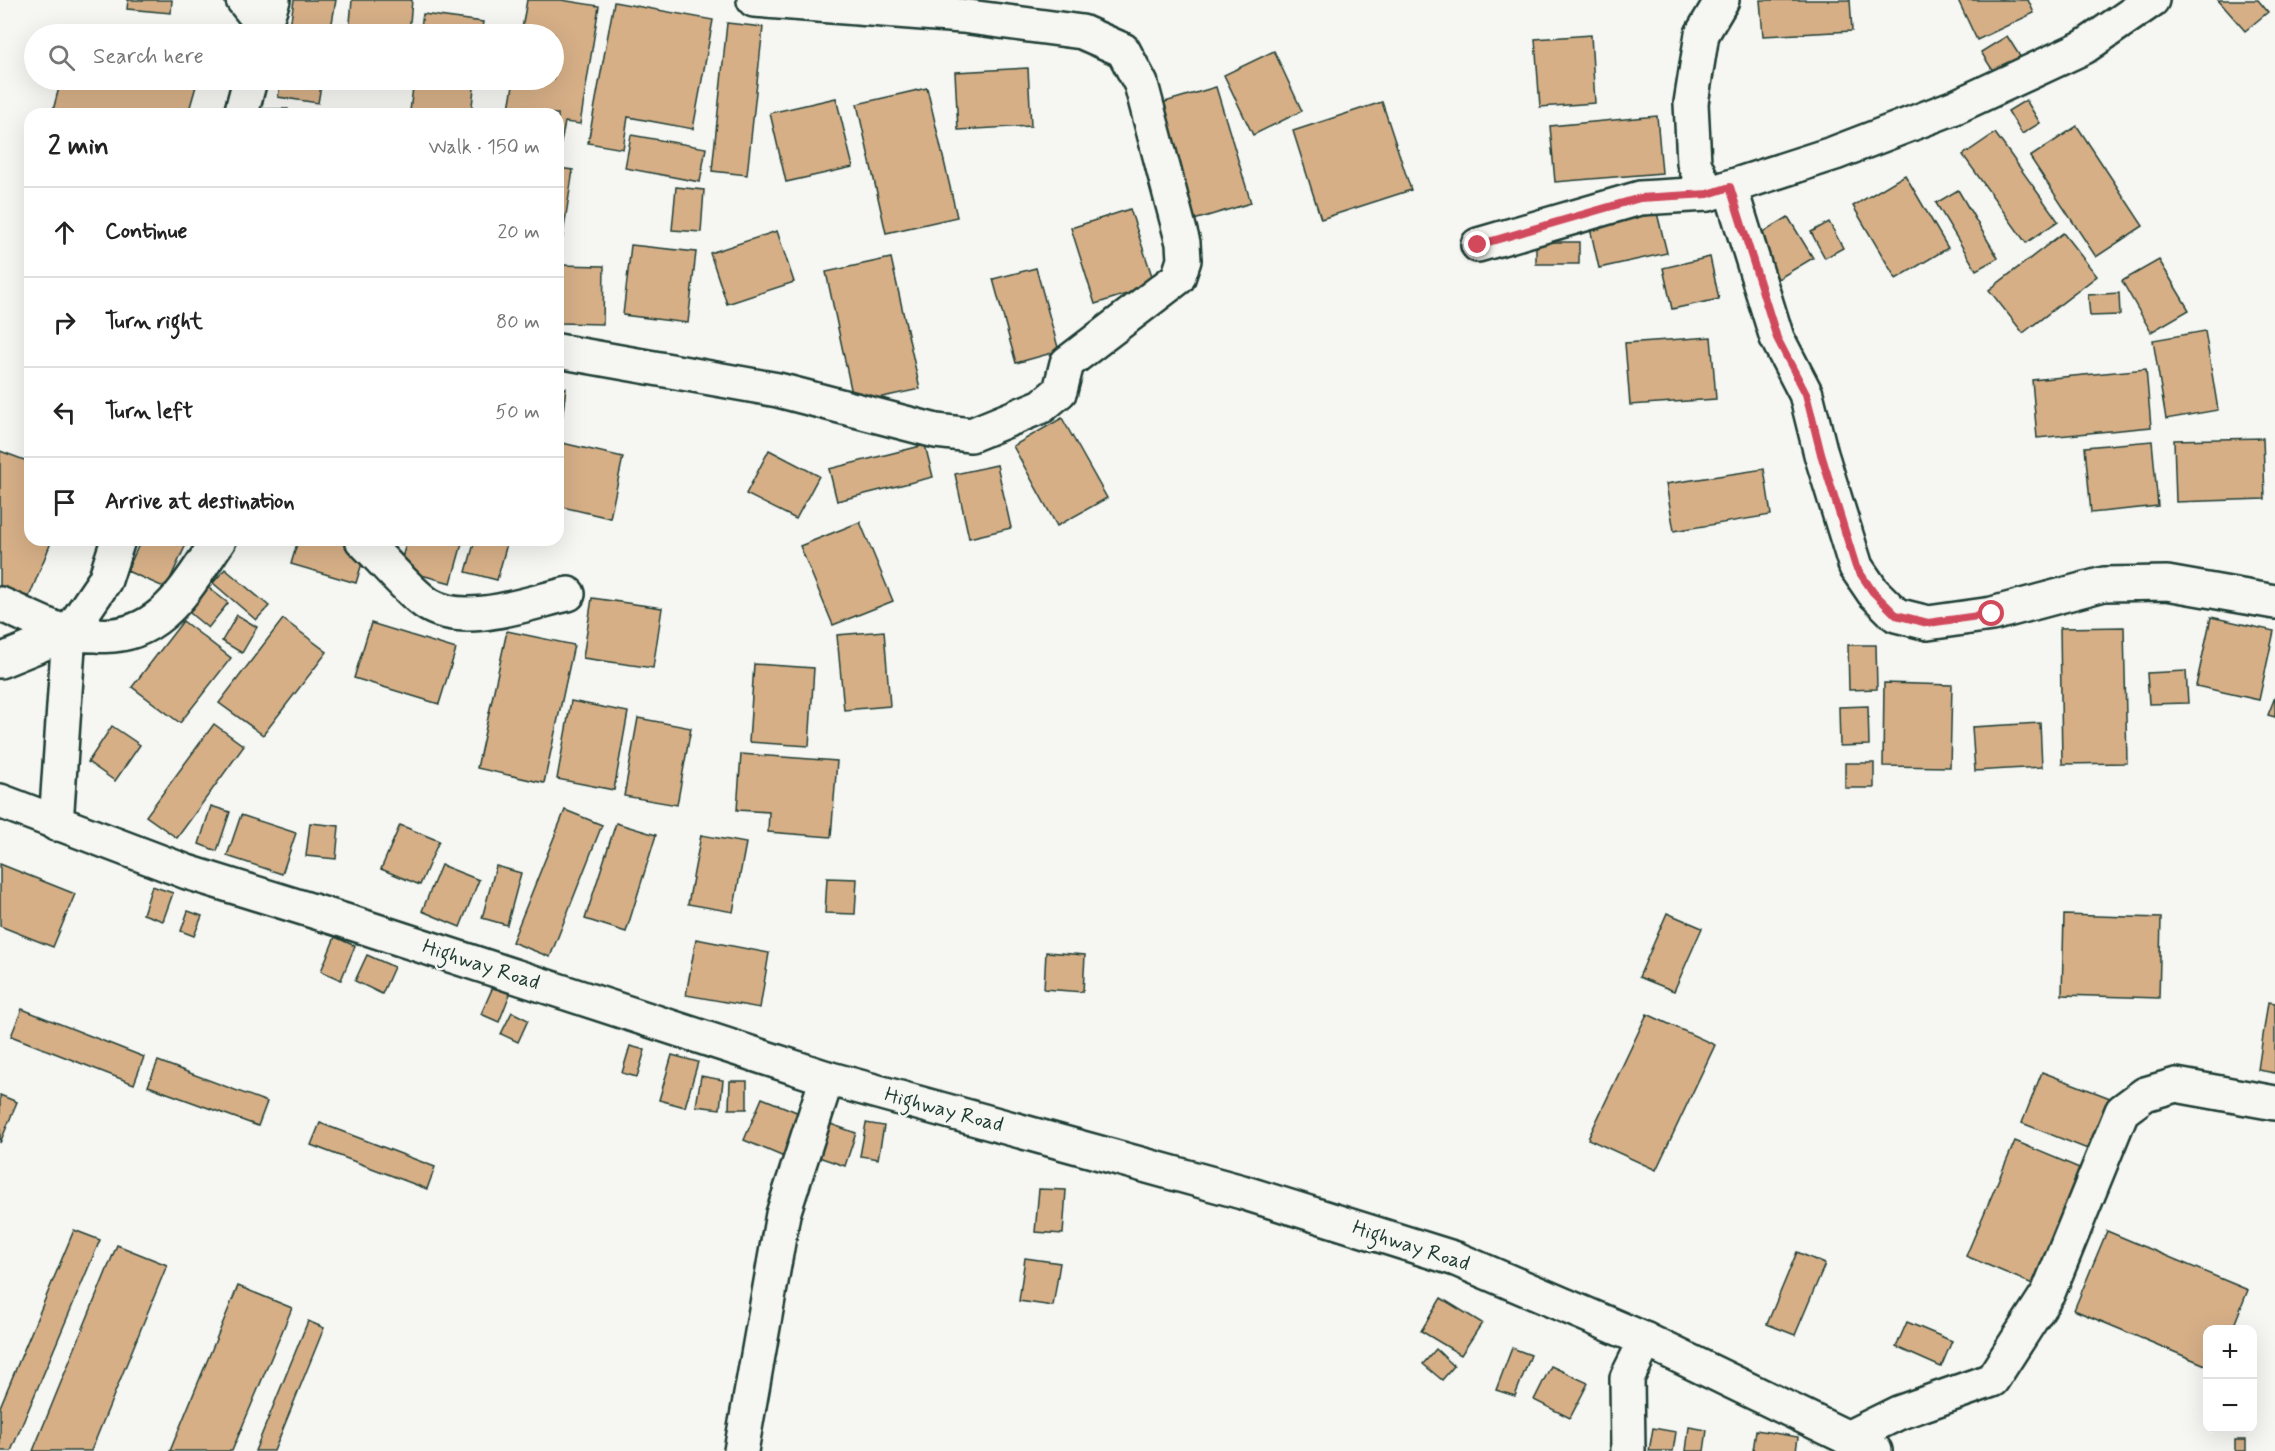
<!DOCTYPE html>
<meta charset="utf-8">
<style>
:root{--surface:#fff;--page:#f2f2f2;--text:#222;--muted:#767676;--line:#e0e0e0}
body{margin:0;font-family:Mynerve,sans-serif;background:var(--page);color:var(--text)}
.controls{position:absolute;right:18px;bottom:18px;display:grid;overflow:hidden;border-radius:12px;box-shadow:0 6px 24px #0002}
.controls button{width:54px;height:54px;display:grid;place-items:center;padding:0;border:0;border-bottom:2px solid var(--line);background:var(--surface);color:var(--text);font:30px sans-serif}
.stop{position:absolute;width:18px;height:18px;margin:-14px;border:4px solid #d1495b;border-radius:50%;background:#fff}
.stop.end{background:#d1495b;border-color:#fff;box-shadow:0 2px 6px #0008}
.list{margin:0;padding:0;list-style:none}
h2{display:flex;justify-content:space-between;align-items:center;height:78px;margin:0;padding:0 24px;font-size:26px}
h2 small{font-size:20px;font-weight:400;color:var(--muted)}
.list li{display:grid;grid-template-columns:39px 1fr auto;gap:18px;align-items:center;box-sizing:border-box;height:90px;padding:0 24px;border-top:2px solid var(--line)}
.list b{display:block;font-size:22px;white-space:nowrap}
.list em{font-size:20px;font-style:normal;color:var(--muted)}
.icon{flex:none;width:33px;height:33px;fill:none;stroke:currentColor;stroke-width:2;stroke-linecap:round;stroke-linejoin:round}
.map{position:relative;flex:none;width:2275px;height:1451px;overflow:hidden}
.search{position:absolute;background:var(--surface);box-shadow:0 6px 24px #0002;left:24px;top:24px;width:540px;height:66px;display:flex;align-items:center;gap:15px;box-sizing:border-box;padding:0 21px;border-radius:33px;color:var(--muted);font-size:22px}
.panel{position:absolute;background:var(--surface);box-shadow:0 6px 24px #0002;left:24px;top:108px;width:540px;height:438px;border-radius:18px}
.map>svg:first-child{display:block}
</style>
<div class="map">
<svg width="2275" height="1451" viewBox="0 0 2275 1451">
<rect width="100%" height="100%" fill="#f6f6f2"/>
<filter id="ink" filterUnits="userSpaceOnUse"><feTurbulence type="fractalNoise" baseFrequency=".0167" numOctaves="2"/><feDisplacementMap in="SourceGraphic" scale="12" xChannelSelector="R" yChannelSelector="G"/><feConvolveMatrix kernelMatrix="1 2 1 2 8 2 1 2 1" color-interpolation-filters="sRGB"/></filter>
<g filter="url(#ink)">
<!-- building -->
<g fill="#d6af87" stroke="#1f3d34" stroke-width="1.5">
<path d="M128,0H172L171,13L127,9Z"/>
<path d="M294,0H336L330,34H289Z"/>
<path d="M352,0H412L409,34H349Z"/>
<path d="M527,0H561L599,6L580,124L565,122L560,148L558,147V114H508L514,80H554V34H521Z"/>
<path d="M1760,0H1850L1852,31L1763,36Z"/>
<path d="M1958,0H2028L2034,13L1977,40Z"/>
<path d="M2218,0H2258L2268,12L2245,31Z"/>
<path d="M614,2L713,20L693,129L628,117L623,149L588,143Z"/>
<path d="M423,14L483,22L481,34H420Z"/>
<path d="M727,23L763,27L747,175L712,171Z"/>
<path d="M1591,35L1595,103L1540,107L1535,39Z"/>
<path d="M2007,36L2021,58L1995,74L1981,52Z"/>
<path d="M1274,51L1302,111L1253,135L1224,75Z"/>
<path d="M1028,68L1031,126L958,130L955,72Z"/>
<path d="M61,80H172L196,86L188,114H52Z"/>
<path d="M281,80H322L318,103L278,97Z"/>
<path d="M414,80H475L471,114L410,111Z"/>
<path d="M1216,87L1251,203L1194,220L1158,104Z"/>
<path d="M927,88L957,217L886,233L857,104Z"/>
<path d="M836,98L853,167L786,182L770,113Z"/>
<path d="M2026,100L2040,123L2022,134L2008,111Z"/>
<path d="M1382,102L1411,190L1321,219L1293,131Z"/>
<path d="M252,109H288V114H251Z"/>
<path d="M1657,116L1662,173L1555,182L1550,126Z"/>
<path d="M2077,126L2143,226L2096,257L2030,157Z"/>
<path d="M1995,133L2058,221L2026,243L1963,155Z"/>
<path d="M631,135L706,148L700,182L625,168Z"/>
<path d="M558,168L573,170L562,241L558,240Z"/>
<path d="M1905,175L1948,248L1896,279L1853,206Z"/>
<path d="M676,187L704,190L701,232L672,230Z"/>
<path d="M1958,190L1998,258L1976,270L1936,203Z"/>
<path d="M1130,209L1155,285L1095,304L1071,228Z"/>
<path d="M1657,213L1667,253L1599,268L1590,228Z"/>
<path d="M1788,217L1813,258L1778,279L1754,238Z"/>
<path d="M1829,222L1843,248L1825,258L1811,232Z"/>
<path d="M777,231L794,282L727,304L710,253Z"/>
<path d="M2063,233L2097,276L2023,333L1989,290Z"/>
<rect x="1536" y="242" width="43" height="22"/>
<path d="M631,245L696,252L688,323L623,315Z"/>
<path d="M1710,257L1719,299L1672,309L1663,268Z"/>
<path d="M891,258L920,389L854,403L826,272Z"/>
<path d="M2159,260L2189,310L2151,332L2122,281Z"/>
<path d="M558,265L604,266L603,324L558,323Z"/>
<path d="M1036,268L1059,351L1016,363L993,279Z"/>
<path d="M2119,293L2120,315L2090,316L2088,295Z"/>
<path d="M2205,331L2218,410L2166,419L2153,340Z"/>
<path d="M1711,337L1716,399L1630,405L1625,343Z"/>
<path d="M2146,369L2151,427L2037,438L2032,380Z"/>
<path d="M558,388H566L561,428H558Z"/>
<path d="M1062,418L1107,498L1057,526L1013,446Z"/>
<path d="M2263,438L2265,499L2176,502L2174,440Z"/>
<path d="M2152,441L2158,506L2091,513L2085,447Z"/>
<path d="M558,442L623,457L610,518L558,506Z"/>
<path d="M925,445L933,477L837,501L829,469Z"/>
<path d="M769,450L819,476L796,519L746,494Z"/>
<path d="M0,451L30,462V540H52L29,597L0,586Z"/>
<path d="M997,465L1011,528L969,538L955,474Z"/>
<path d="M1764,469L1771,515L1674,531L1666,484Z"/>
<path d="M860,522L893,601L833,625L800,546Z"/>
<path d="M141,540H188L166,588L127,571Z"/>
<path d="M298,540H331L366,550L356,583L291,564Z"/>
<path d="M407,540H463L451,583L399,569Z"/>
<path d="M475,540H508L497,580L466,572Z"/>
<path d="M225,569L269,606L256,620L213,583Z"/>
<path d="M204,584L228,603L208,628L185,609Z"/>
<path d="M592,598L662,608L653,668L583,658Z"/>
<path d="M237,615L257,627L242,653L222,641Z"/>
<path d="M2211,617L2274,631L2259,700L2196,686Z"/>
<path d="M283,619L327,652L263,735L219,703Z"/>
<path d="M183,621L231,658L180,723L132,687Z"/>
<path d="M371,623L456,649L439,704L354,678Z"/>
<path d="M2124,627L2127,763L2062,764L2060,628Z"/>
<path d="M507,631L574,645L544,783L477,768Z"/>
<path d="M884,631L890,706L844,710L837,635Z"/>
<path d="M1848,645H1876L1877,689L1849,690Z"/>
<path d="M754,664L814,668L809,746L749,742Z"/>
<path d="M2186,671L2188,703L2149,704L2147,673Z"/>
<path d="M1884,683L1952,685L1950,767L1883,766Z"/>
<path d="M2275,697V717L2268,715Z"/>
<path d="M571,701L628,712L614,790L557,779Z"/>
<path d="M1868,706L1869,745L1840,746L1839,707Z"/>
<path d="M638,718L691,728L677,805L624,796Z"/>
<path d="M2040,723L2042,767L1975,771L1972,727Z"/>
<path d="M214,724L244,746L177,838L146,816Z"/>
<path d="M112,726L140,745L115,781L88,762Z"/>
<path d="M741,754L837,761L831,837L768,832L769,812L737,810Z"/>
<rect x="1845" y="763" width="29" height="25"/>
<path d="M211,806L230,812L217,851L199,844Z"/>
<path d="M565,810L602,825L550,957L512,942Z"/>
<path d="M241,815L296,833L282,874L227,856Z"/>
<path d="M310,823L339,826L336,859L306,856Z"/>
<path d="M616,823L656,835L626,932L585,919Z"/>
<path d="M400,825L439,841L420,885L381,869Z"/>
<path d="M701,835L746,843L733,912L688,904Z"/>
<path d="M0,864L75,894L53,947L0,926Z"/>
<path d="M441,865L479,880L460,927L422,911Z"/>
<path d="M496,866L521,873L507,925L482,918Z"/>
<path d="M827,878L857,879L855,914L825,913Z"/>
<path d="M152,886L173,893L163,921L143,914Z"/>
<path d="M188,911L202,916L194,936L181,931Z"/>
<path d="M1667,913L1702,928L1674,991L1639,977Z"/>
<path d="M2064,915L2161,918L2159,998L2062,995Z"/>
<path d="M335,937L355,946L341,980L321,971Z"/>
<path d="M696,939L769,953L760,1008L686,995Z"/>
<path d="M1046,952L1085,955L1083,992L1044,989Z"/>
<path d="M367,955L394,967L382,994L355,981Z"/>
<path d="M493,987L510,994L499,1022L481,1014Z"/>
<path d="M2268,1002L2275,1003V1073L2258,1070Z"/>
<path d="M22,1009L144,1057L134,1084L11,1036Z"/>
<path d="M512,1012L528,1020L518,1042L501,1034Z"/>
<path d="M1647,1014L1715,1045L1656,1170L1588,1139Z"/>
<path d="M630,1046L645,1050L637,1077L622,1073Z"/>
<path d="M672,1055L698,1062L685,1107L659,1100Z"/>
<path d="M158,1061L267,1102L258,1126L148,1086Z"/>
<path d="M2042,1072L2110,1098L2090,1150L2022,1123Z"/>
<path d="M701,1076L723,1080L720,1109L696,1106Z"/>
<path d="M730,1081H747V1109H729Z"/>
<path d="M0,1095L17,1102L0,1143Z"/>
<path d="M762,1098L809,1117L791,1160L744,1140Z"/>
<path d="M819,1120L856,1133L845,1166L807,1153Z"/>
<path d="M320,1123L435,1167L427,1189L311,1145Z"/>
<path d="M866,1123L884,1126L878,1159L860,1156Z"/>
<path d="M2015,1141L2084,1170L2035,1285L1966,1256Z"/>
<path d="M1039,1189L1066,1190L1063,1234L1035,1232Z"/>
<path d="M74,1230L100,1240L11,1451H0V1407Z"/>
<path d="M2107,1231L2248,1290L2232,1330H2208V1366L2074,1310Z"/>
<path d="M117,1245L167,1265L91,1451H33Z"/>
<path d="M1797,1252L1825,1264L1795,1335L1767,1324Z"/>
<path d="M1025,1258L1060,1263L1053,1306L1019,1301Z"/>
<path d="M238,1286L292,1308L232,1451H170Z"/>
<path d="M1441,1298L1482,1323L1461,1355L1421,1331Z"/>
<path d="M308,1321L324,1328L274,1451H255Z"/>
<path d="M1907,1322L1952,1341L1941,1367L1896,1347Z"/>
<path d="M1512,1348L1531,1355L1515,1396L1496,1390Z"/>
<path d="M1436,1349L1454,1366L1442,1380L1423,1364Z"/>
<path d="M1551,1366L1588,1383L1570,1418L1534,1400Z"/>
<path d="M1689,1427L1707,1430L1704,1451H1686Z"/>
<path d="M1653,1428L1676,1432L1673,1451H1649Z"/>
<path d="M1756,1430L1798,1437L1796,1451H1753Z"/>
<rect x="2235" y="1440" width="11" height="11"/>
</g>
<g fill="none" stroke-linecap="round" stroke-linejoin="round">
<!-- street casing -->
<g stroke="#1f3d34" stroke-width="38">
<g id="street">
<path d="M243,0L263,25"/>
<path d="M261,34L273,0"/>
<path d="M241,114L250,80"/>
<path d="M1730,187L1777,338L1806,394L1821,454L1856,567L1873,592L1896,615L1928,623L1992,614L2104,584L2167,583L2275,602"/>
<path d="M1708,194L1694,163L1691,103L1702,34L1722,0"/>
<path d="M1478,245L1640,198L1708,194L1835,153L1955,107L2084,47L2152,0"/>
<path d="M558,351L778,390L936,431L971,435L1042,406L1060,391L1067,363L1178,278L1184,260L1183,243L1141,84L1123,50L1082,32L962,16L754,0"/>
<path d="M362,540C379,556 411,594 429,605C466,627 528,603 568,594"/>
<path d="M0,604C22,613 45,626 68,633C76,635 87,635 96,635C160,641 187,586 219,540"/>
<path d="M0,661L69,633"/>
<path d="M0,801L187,872L355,924L827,1078L1242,1192L1456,1259L1646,1340L1875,1451"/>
<path d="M56,824L69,633L105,580L118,540"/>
<path d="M1847,1438L1898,1413L1992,1380L2048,1293L2122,1111L2145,1094L2176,1085L2275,1103"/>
<path d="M741,1451L783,1214L827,1078"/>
<path d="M1628,1451L1627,1378L1646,1340"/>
</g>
</g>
<!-- street -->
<use href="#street" stroke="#f6f6f2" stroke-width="33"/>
</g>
</g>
<g fill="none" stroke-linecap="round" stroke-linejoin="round" filter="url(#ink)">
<!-- route -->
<path stroke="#d1495b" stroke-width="8" d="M1478,245L1640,198L1708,194L1730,187L1777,338L1806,394L1821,454L1856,567L1873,592L1896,615L1928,623L1992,614"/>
</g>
<g text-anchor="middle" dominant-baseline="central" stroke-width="5" stroke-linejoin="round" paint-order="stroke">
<!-- street labels -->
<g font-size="21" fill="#1f3d34" stroke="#f6f6f2">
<text transform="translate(481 965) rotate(18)">Highway Road</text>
<text transform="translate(944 1110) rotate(15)">Highway Road</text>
<text transform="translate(1411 1246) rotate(18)">Highway Road</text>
</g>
</g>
</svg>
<div class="controls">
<button>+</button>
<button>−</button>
</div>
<div class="stop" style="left:1992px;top:614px"></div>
<div class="stop end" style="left:1478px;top:245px"></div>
<div class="search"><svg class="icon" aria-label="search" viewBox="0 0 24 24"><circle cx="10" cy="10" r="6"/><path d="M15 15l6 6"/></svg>Search here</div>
<section class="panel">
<h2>2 min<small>Walk · 150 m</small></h2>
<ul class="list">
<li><svg class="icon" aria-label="ahead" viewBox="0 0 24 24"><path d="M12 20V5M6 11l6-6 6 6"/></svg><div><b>Continue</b></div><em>20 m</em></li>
<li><svg class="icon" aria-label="right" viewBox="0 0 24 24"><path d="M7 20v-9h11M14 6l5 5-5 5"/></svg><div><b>Turn right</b></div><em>80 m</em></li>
<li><svg class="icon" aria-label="left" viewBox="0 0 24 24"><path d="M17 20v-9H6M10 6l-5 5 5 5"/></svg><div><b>Turn left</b></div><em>50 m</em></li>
<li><svg class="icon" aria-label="arrive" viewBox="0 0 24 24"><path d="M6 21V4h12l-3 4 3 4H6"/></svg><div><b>Arrive at destination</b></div></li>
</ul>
</section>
</div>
